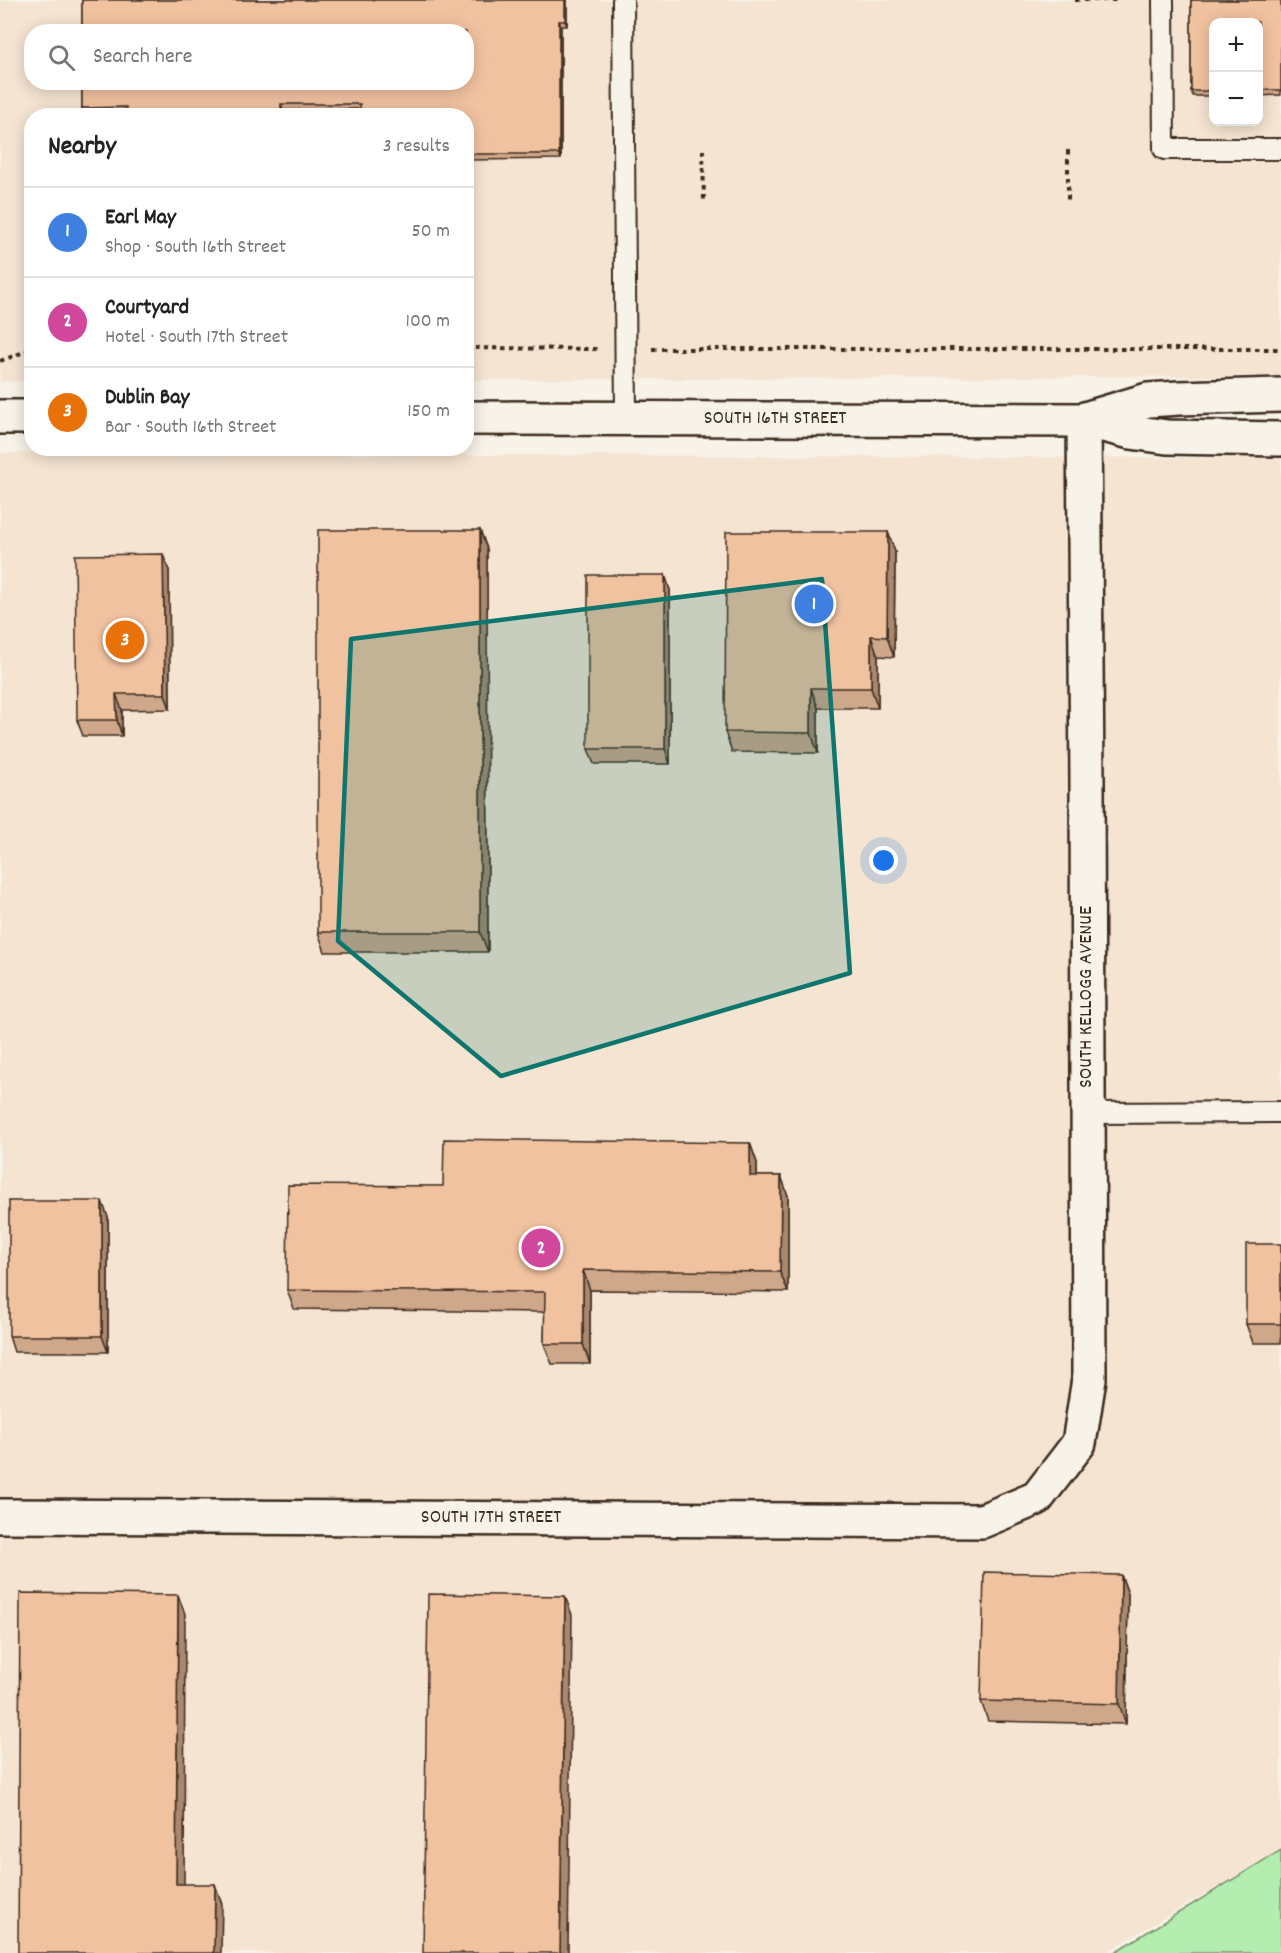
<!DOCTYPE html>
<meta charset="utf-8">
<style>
:root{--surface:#fff;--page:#f2f2f2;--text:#222;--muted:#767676;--line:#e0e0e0;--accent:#d1495b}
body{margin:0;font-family:Dekko,sans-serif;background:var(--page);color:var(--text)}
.controls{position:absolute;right:18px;top:18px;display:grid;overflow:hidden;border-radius:12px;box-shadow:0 3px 15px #0003}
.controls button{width:54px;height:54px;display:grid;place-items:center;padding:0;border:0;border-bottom:2px solid var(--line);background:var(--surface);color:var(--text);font:30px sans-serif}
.you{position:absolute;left:884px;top:861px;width:21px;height:21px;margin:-15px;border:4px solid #fff;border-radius:50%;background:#1a73e8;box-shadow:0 0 0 9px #1a73e833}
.badge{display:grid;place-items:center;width:39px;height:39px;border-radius:50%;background:var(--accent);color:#fff;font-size:20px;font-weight:700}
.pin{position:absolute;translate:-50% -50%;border:3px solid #fff;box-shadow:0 2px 6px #0006}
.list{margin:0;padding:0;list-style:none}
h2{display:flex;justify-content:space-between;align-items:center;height:78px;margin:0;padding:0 24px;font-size:26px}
h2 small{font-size:20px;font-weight:400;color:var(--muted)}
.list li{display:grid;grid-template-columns:39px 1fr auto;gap:18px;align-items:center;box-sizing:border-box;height:90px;padding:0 24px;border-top:2px solid var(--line)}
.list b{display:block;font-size:22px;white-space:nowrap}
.list p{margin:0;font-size:20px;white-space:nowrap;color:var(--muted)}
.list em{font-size:20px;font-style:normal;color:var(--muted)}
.icon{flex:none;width:33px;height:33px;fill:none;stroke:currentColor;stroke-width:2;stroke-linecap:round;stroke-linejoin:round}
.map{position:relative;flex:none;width:1281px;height:1953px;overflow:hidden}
.search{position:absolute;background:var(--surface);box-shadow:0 3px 15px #0003;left:24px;top:24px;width:450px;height:66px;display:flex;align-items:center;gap:15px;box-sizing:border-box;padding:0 21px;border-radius:24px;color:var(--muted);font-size:22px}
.panel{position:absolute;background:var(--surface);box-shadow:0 3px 15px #0003;left:24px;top:108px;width:450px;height:348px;border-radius:24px}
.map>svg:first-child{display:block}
</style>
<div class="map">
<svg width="1281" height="1953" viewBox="0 0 1281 1953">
<rect width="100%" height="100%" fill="#f7f3e8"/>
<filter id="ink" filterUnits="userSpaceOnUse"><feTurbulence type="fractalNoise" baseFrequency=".0167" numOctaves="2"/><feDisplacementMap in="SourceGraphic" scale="12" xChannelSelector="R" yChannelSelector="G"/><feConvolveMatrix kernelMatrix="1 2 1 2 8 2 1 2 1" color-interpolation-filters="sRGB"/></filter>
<g filter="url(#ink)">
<!-- built -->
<g fill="#f5e4d2" fill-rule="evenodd">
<path d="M0,0H1281V376L467,380L466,116H32L31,381L0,382ZM1214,22H1258V122H1214ZM32,32H466V82H32Z"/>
<path d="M0,453L1281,458V1849L1105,1953H0Z"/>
</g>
<!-- green -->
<path fill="#b4edb0" stroke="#788c67" stroke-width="1.5" d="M1281,1850V1953H1113Z"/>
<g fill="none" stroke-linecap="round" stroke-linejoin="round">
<!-- service casing -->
<g stroke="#3b2a1e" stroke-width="24">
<g id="service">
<path d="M623,0L626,419"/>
<path d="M1163,0L1164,149H1281"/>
<path d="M1088,1113L1281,1112"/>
</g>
</g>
<!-- minor casing -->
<g stroke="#3b2a1e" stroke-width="38">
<path id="minor" d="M0,1516L982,1521L1037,1498L1079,1443L1089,1379L1087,780L1084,420"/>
</g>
<!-- secondary casing -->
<g stroke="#3b2a1e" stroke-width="38">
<g id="secondary">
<path d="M0,417H32"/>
<path d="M466,418L1084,420L1131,432L1167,437L1281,439"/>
<path d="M1085,419L1148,400L1179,398L1281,395"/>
</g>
</g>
<!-- path -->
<g stroke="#3b2a1e" stroke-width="4" stroke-dasharray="4.5 4.5" stroke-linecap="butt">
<path d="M1075,0H1116"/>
<path d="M703,150L704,201"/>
<path d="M1068,150V202"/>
<path d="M466,348L599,349"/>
<path d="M652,349H1281"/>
<path d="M0,361L32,349"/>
</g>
<!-- service -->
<use href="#service" stroke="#f7f3e8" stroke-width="20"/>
<!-- minor -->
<use href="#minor" stroke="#f7f3e8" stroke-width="33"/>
<!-- secondary -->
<use href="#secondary" stroke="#f7f3e8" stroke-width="33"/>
</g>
<!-- wall -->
<g fill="#cfa78a" stroke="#3b2a1e" stroke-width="1.5">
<path d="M82,0H567V26H561V159L466,160V116L360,109L84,113L82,108Z"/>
<path d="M1191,0H1281V95L1258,96V22H1214V96H1193L1191,91Z"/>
<path d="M480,530L487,549L488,952H325L318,932Z"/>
<path d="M888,532L895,552L894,657L878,656V708H818V753L732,752L725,732Z"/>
<path d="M169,569L170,709L122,710V736H83L77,720Z"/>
<path d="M665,575L670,590V764H594L588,749Z"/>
<path d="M750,1143L757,1163V1176H781L788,1196V1292L590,1290V1364H552L544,1344L545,1312L294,1309L287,1290L443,1186Z"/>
<path d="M108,1217V1352H14L9,1336Z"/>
<path d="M1281,1244V1343H1253L1246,1324Z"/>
<path d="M1121,1575L1128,1594L1126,1724L988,1721L981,1701Z"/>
</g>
<!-- shaded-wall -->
<g fill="#a98870" stroke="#3b2a1e" stroke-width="1.5">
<path d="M565,0H567V26L565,21Z"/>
<path d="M559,21L561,26V159L559,154Z"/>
<path d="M281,104L283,110V116H281Z"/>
<path d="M480,530L487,549L488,952L480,932Z"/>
<path d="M888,532L895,552L894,657L887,637Z"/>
<path d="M163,554L169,569L170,709L165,694Z"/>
<path d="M665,575L670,590V764L665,749Z"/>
<path d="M871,636L878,656V708L871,688Z"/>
<path d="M811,688L818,708V753L811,733Z"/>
<path d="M116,694L122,710V736L117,720Z"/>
<path d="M750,1143L757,1163V1196L750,1176Z"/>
<path d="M781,1176L788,1196V1292L780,1272Z"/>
<path d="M102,1201L108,1217V1352L102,1336Z"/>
<path d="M583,1270L590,1290V1364L583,1344Z"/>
<path d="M1121,1575L1128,1594L1126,1724L1119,1704Z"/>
<path d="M178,1595L185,1614L184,1904L176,1884Z"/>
<path d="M565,1596L572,1615L568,1953H560Z"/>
<path d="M215,1884L222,1904L221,1953H214Z"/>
</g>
<!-- building -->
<g fill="#f1c2a0" stroke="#3b2a1e" stroke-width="1.5">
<path d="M82,0H565V21H559V154H466V116H360V104H281V116H126V107L82,108V82H466V32H82Z"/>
<path d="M1191,0H1281V90H1258V22H1214V91H1191Z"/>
<rect x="318" y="530" width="162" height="402"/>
<path d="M726,532H888L887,637L871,636V688H811V733L725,732Z"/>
<path d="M163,554L165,694H116L117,720H77L75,555Z"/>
<rect x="588" y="575" width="77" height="174"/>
<path d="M444,1139L750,1143V1176H781L780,1272L583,1270V1344H544L545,1292L287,1290L288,1185L443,1186Z"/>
<rect x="9" y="1201" width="93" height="135"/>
<rect x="1246" y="1244" width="35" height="80"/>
<path d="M984,1572L1121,1575L1119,1704L981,1701Z"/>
<path d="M20,1593L178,1595L176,1884H215L214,1953H18Z"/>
<path d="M428,1594L565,1596L560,1953H423Z"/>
</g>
</g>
<!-- marked area -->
<path fill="#0f766e" fill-opacity="0.2" stroke="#0f766e" stroke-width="4.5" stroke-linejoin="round" d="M822,579L850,973L501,1076L338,941L351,639Z"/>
<g text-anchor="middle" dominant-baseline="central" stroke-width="4.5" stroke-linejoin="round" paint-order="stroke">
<!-- street labels -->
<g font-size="20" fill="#3b2a1e" stroke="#f7f3e8">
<text x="775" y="419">SOUTH 16TH STREET</text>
<text transform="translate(1087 997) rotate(-90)">SOUTH KELLOGG AVENUE</text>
<text x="491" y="1518">SOUTH 17TH STREET</text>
</g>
</g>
</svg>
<div class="controls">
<button>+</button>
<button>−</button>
</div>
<div class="you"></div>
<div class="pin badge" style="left:814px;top:604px;background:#3f7fe0">1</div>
<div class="pin badge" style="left:541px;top:1248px;background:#d1479c">2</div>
<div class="pin badge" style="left:125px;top:640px;background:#e8710a">3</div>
<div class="search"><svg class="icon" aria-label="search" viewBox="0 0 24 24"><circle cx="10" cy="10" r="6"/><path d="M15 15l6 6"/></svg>Search here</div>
<section class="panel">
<h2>Nearby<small>3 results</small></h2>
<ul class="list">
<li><span class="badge" style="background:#3f7fe0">1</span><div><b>Earl May</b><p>Shop · South 16th Street</p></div><em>50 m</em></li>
<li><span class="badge" style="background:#d1479c">2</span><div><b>Courtyard</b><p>Hotel · South 17th Street</p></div><em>100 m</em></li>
<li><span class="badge" style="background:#e8710a">3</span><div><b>Dublin Bay</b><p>Bar · South 16th Street</p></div><em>150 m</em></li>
</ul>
</section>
</div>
